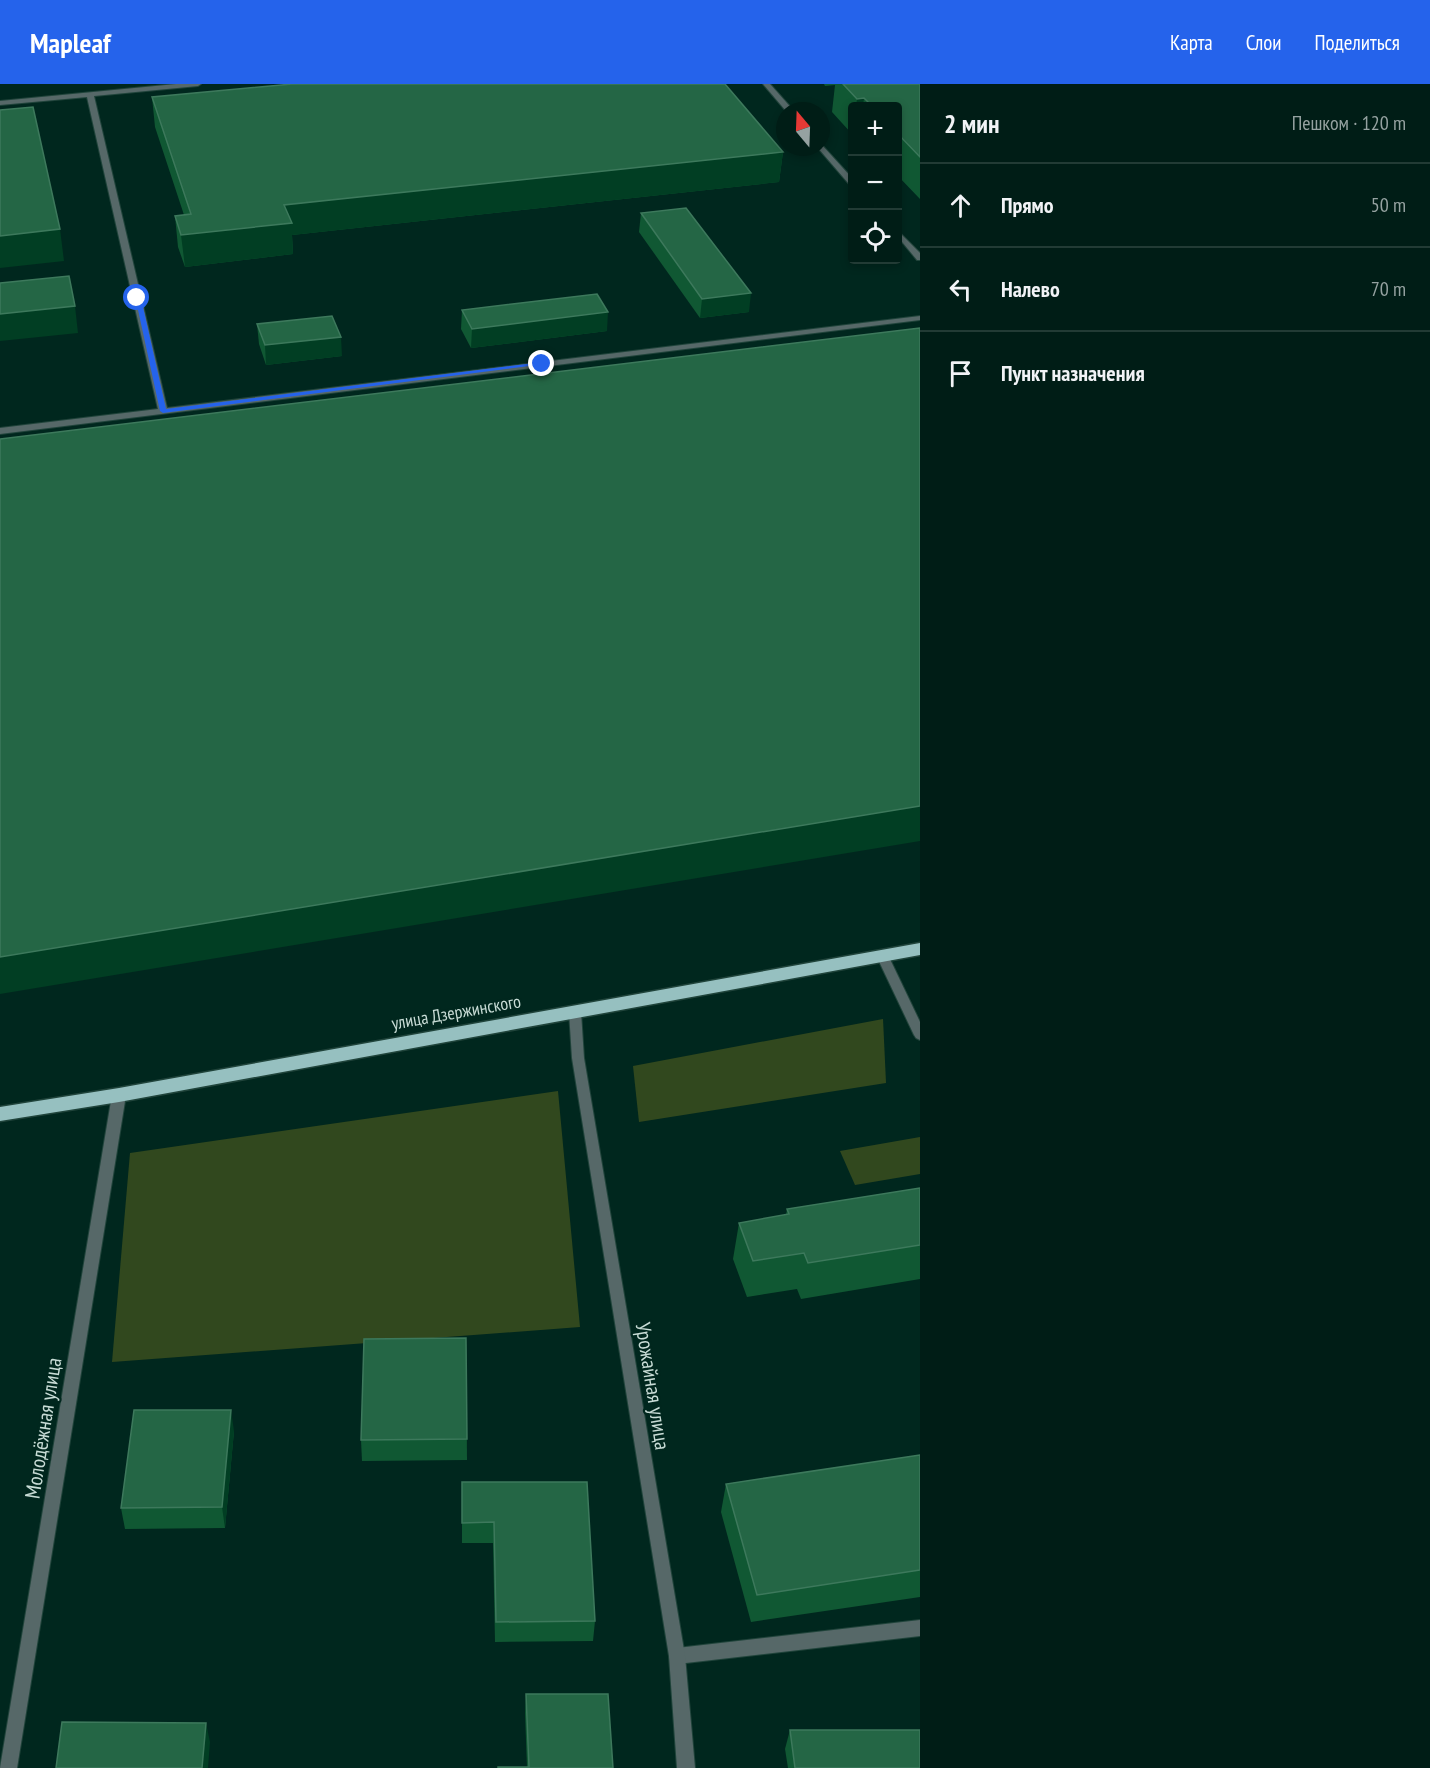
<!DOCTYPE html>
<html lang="ru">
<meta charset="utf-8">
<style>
:root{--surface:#001d16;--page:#0e2a23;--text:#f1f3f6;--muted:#95a2a1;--line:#223b35;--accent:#2563eb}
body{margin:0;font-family:"PT Sans Narrow",sans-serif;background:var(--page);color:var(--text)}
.controls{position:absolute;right:18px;top:18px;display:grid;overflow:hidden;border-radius:6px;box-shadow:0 3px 9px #0003}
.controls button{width:54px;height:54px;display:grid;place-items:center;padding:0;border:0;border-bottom:2px solid var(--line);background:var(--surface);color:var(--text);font:30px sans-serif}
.compass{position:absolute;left:776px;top:18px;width:54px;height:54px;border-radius:50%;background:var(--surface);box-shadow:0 3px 9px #0003;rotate:341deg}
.stop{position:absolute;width:18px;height:18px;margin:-14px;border:4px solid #2563eb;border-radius:50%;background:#fff}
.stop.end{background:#2563eb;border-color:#fff;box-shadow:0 2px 6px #0008}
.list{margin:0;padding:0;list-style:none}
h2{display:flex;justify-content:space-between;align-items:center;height:78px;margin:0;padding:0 24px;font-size:26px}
h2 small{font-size:20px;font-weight:400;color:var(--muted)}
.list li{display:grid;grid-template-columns:39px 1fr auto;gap:18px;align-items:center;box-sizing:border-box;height:84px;padding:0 24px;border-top:2px solid var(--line)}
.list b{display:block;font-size:22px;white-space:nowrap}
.list em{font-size:20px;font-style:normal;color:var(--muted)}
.icon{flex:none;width:33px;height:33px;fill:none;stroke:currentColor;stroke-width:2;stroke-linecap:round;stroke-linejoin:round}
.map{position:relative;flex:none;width:920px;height:1684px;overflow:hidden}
header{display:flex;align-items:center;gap:36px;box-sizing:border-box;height:84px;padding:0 30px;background:var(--accent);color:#fff}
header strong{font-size:28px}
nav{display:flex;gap:33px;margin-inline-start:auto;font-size:21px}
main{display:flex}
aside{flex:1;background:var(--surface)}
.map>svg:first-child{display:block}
</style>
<header>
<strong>Mapleaf</strong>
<nav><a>Карта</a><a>Слои</a><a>Поделиться</a></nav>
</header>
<main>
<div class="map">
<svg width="920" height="1684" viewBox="0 0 920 1684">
<rect width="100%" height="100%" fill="#00271e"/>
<!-- green -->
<g fill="#31481e">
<path d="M883,935L886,999L639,1038L633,982Z"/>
<path d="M558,1007L580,1243L112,1278L130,1069Z"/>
<path d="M920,1053V1090L855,1101L840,1067Z"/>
</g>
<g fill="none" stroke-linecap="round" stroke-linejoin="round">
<!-- service casing -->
<g stroke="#20443b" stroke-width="2">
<g id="service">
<path d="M176,0H201L198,2L94,12L167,324L920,232V236L0,350V344L158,325L87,13L0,21V17Z"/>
<path d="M763,0H770L794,27H786Z"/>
<path d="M821,60L852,94V100H849L818,64L821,63Z"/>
<path d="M898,147L920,169V176H917L898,153Z"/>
<path d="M882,867L888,871L920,938V956L916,954L914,951L876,871Z"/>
<path d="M920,1536V1552L677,1580L671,1578L669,1572L671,1566L677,1564Z"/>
</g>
</g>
<!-- minor casing -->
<g stroke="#20443b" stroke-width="2">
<g id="minor">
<path d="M575,923L579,925L581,928L584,974L685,1572L695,1684H677L669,1572L572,974L569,928L571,925Z"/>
<path d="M119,1006L124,1008L126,1011L17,1684H0L112,1011L114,1008Z"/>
</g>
</g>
<!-- trunk casing -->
<g stroke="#20443b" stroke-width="3">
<path id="trunk" d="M920,859V871L119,1018L0,1037V1023L119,1004Z"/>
</g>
<!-- service -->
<use href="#service" fill="#566868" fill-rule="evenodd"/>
<!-- minor -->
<use href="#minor" fill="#566868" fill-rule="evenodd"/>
<!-- trunk -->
<use href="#trunk" fill="#96c0c0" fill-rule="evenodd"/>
</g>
<!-- wall -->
<g fill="#105833">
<path d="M824,0H920V115L897,91V22H852V50L832,28L835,1L825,2Z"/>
<path d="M152,13L783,68L779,98L292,151L293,170L185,183L178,163L175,132L184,131L155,43Z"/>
<path d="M641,129L749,228L700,234L639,148Z"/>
<path d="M462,226L607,247L471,264L461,245Z"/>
<path d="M257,240L342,272L266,281L259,260Z"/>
<path d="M920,1104V1195L801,1215L797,1205L747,1213L733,1175L739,1139L786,1131L787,1125Z"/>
<path d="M466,1254L467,1376L362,1377L361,1356Z"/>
<path d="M234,1347L225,1444L125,1445L121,1424Z"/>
<path d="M920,1371V1513L751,1538L721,1428L726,1400Z"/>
<path d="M462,1398L595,1537L593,1557L495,1558L493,1459H462Z"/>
<path d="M526,1610L613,1684L527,1683L525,1629Z"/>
<path d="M790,1646L920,1684H788L785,1665Z"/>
</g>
<!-- shaded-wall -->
<g fill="#013e23">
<path d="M864,14L863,22H856L857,15Z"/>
<path d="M783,68L779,98L292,151L293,170L185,183L181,151L284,121Z"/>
<path d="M60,145L64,177L0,184V152Z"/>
<path d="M751,209L749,228L700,234L702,215Z"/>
<path d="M75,222L78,249L0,257V230Z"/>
<path d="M608,228L607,247L471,264L472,245Z"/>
<path d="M341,253L342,272L266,281L265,261Z"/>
<path d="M920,722V757L0,910V873Z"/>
<path d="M231,1326L234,1347L225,1444L222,1423Z"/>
<path d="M206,1639L210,1658L208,1684H202Z"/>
</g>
<!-- building -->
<g fill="#246645" stroke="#3d795c" stroke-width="1.5">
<path d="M292,0H725L783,68L284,121L292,139L181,151L175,132L191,130L152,13Z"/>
<path d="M843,0H920V73L897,49V22H872L864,14L857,15Z"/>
<path d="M33,23L60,145L0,152V26Z"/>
<path d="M686,124L751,209L702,215L641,129Z"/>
<path d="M69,192L75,222L0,230V199Z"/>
<path d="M597,210L608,228L472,245L462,226Z"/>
<path d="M332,232L341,253L265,261L257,240Z"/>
<path d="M920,244V722L0,873V355Z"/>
<path d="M920,1104V1161L808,1179L804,1169L753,1177L739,1139L789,1130L787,1125Z"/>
<path d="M466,1254L467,1355L361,1356L364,1255Z"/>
<path d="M134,1326H231L222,1423L121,1424Z"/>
<path d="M920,1371V1486L757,1511L726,1400Z"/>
<path d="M462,1398H587L595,1537L496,1538L494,1438L462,1439Z"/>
<path d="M526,1610H608L613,1684H498V1683H529Z"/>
<path d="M62,1638L206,1639L202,1684H56Z"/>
<path d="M790,1646H920V1684H795Z"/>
</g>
<!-- route -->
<path fill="#2563eb" d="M135,212L141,214L166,325L542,278L545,280L163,329L160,327Z"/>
<g text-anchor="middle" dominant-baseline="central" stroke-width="4.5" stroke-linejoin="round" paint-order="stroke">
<!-- street labels -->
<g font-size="18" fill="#c8dcd6" stroke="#00271e">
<text transform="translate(456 928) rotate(-10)">улица Дзержинского</text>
</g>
<!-- near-street labels -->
<g font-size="21" fill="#c8dcd6" stroke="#00271e">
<text transform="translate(653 1302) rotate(81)">Урожайная улица</text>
<text transform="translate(43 1344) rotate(-81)">Молодёжная улица</text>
</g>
</g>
</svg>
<div class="controls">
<button>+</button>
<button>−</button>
<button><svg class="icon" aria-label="locate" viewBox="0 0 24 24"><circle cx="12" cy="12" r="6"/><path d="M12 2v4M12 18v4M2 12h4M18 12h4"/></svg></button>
</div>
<svg class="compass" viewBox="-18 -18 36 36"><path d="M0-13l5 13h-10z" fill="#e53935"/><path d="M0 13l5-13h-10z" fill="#95a2a1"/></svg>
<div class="stop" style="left:137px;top:214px"></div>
<div class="stop end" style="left:542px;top:280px"></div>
</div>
<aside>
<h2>2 мин<small>Пешком · 120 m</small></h2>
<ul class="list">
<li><svg class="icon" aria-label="ahead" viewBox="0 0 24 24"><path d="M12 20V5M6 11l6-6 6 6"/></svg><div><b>Прямо</b></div><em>50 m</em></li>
<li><svg class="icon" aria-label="left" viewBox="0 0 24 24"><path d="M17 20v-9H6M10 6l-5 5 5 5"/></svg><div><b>Налево</b></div><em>70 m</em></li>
<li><svg class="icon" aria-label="arrive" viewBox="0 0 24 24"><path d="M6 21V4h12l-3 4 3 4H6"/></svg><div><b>Пункт назначения</b></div></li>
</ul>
</aside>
</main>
